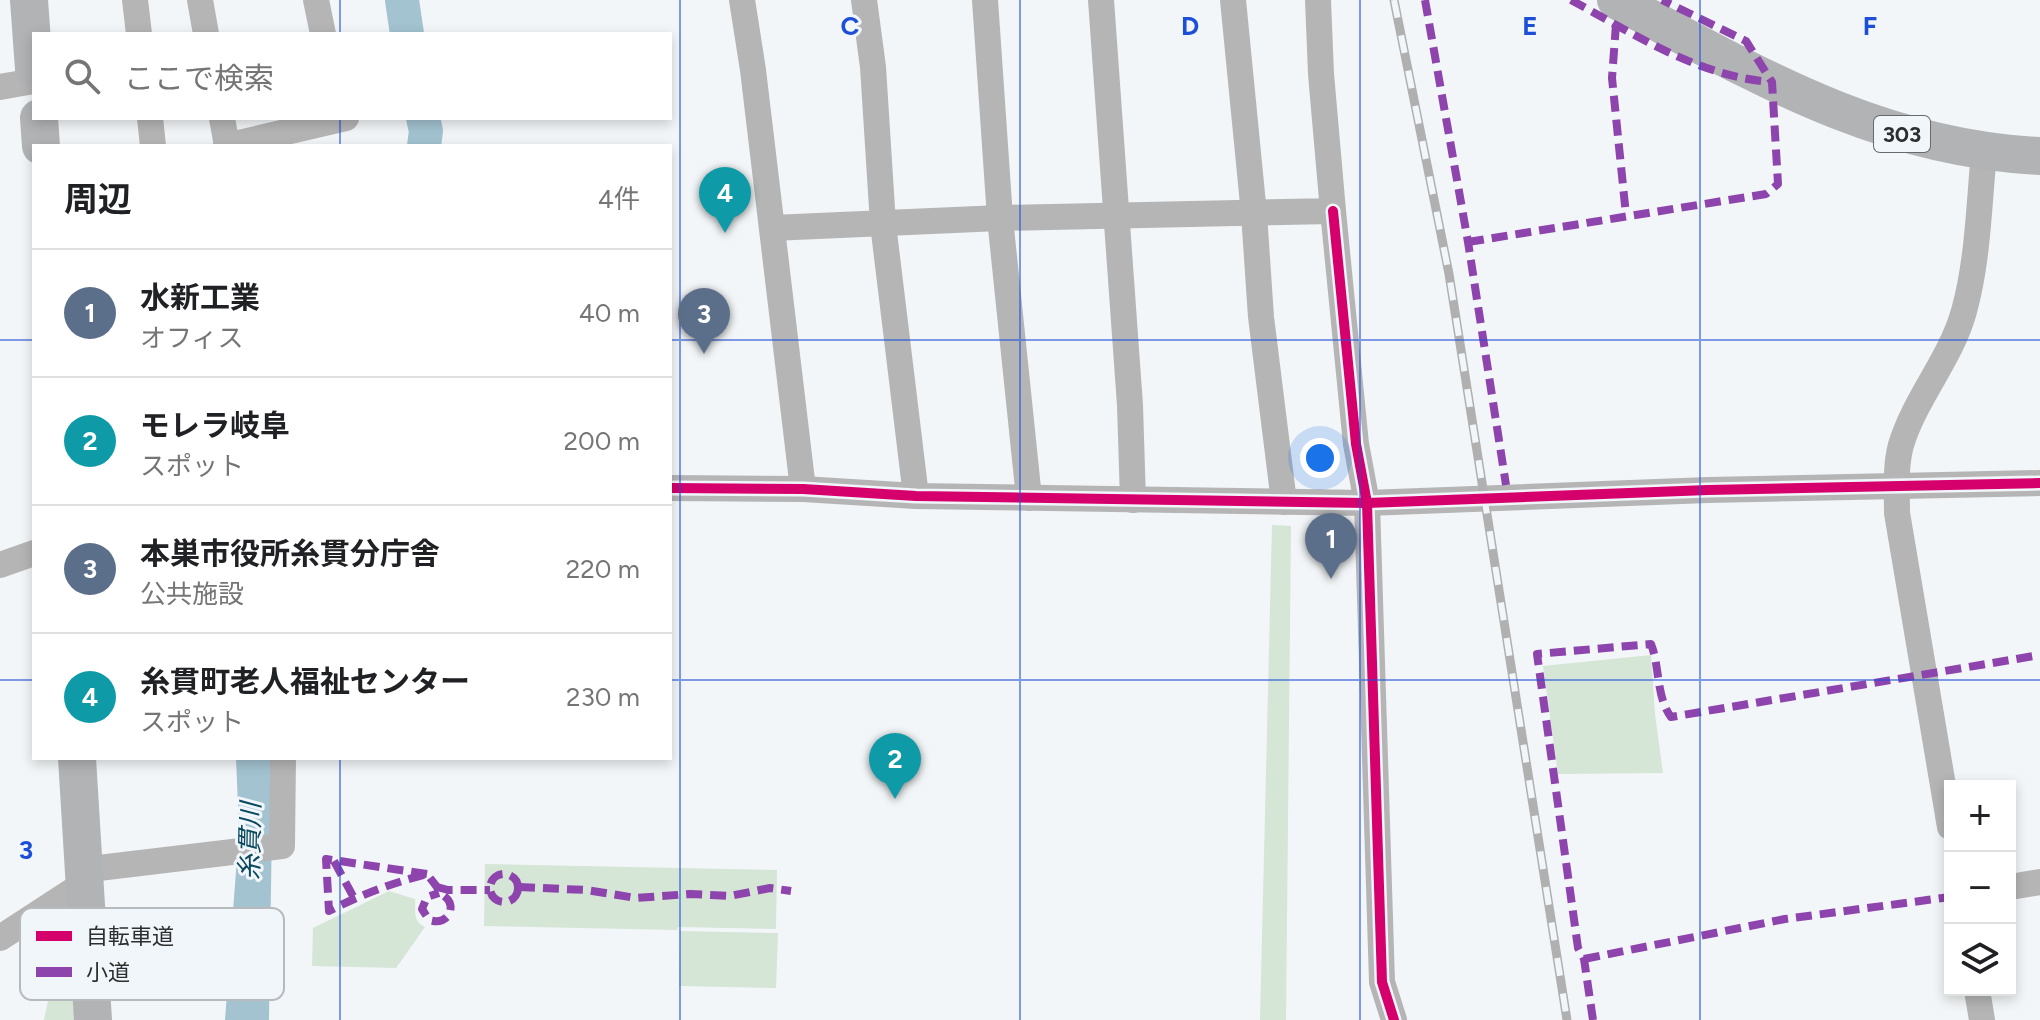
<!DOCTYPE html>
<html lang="ja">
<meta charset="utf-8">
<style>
:root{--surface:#fff;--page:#f6f6f6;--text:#202124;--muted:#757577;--line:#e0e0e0;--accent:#db2777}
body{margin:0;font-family:Figtree,"Noto Sans JP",sans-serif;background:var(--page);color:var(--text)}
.controls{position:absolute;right:24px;bottom:24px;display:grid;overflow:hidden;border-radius:0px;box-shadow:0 4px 12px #0003}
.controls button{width:72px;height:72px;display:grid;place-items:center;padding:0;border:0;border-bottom:2px solid var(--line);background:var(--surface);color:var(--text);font:40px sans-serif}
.you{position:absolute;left:1320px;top:458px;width:28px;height:28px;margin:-20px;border:6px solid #fff;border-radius:50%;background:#1a73e8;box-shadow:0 0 0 12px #1a73e833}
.badge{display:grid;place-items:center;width:52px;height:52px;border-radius:50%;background:var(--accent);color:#fff;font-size:26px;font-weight:700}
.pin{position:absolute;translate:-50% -66px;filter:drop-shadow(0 2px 4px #0008)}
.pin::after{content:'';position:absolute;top:42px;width:28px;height:24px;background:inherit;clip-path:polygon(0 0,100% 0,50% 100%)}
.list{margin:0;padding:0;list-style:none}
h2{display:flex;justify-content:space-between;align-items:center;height:104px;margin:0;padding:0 32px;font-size:34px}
h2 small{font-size:26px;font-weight:400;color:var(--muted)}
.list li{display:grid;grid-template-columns:52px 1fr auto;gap:24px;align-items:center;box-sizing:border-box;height:128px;padding:0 32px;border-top:2px solid var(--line)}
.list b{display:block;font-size:30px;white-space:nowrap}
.list p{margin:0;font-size:26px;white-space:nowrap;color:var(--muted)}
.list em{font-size:26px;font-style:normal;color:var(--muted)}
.icon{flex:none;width:44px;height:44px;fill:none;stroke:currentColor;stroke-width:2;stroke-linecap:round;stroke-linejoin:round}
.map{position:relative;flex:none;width:2040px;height:1020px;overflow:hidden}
.search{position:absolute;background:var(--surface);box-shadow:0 4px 12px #0003;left:32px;top:32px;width:640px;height:88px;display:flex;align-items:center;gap:20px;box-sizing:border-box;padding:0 28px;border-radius:0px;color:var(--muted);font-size:30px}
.panel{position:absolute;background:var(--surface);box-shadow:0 4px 12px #0003;left:32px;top:144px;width:640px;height:616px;border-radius:0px}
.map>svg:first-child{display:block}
</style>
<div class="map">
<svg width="2040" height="1020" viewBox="0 0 2040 1020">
<rect width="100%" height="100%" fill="#f3f6f8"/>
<!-- green -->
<g fill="#d5e5d6">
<path d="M1272,525L1291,526L1286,1020H1260Z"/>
<path d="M1651,655L1655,714L1663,773L1558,774L1543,666Z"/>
<path d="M485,864L777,870L776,929L678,927L677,930L484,926Z"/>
<path d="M389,891L415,899C416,911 412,921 425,927L396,968L312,966L313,928Z"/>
<path d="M680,931L778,933L776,988L679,986Z"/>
<path d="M33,966L72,974L75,1020H44L51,986L29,980Z"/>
</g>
<!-- water -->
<path fill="#a3c3d1" d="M236,758H273L269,1020H225L239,830Z"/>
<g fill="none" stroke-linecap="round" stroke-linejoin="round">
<!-- river -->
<g stroke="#a3c3d1" stroke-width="34">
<path d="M402,0L407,34"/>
<path d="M423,118L426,131L424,146"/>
</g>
<!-- minor -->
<g stroke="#b6b5b6" stroke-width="26">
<path d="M135,0L139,34"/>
<path d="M200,0L206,34"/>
<path d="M316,0L323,34"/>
<path d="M742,0L753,70L803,489"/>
<path d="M864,0L873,67L883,224L916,496"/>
<path d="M985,0L1000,218L1029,498"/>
<path d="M1101,0L1130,405L1133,500"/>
<path d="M1233,0L1254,214L1261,317L1284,502"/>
<path d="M0,87L34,81"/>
<path d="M150,118L153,146"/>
<path d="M222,118L227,146"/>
<path d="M226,146L346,118"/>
<path d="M1333,211L1356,444L1367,503L1382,982L1394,1020"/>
<path d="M772,228L1000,218L1333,211L1321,74L1318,0"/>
<path d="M670,488L803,489L916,496L1367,503L1708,490L2040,483"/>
<path d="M0,565L34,553"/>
<path d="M1950,827L1897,513C1897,491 1895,467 1901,445C1915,398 1951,359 1964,311C1978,261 1979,204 1984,152"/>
<path d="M82,870L282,846L283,758"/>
<path d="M2010,887L2040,882"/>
<path d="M0,938L83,884"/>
<path d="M1977,990L1982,1020"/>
</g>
<!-- highway -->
<g stroke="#b2b3b4" stroke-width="38">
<path d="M29,0L34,69"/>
<path d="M1616,0C1755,74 1878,148 2040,156"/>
<path d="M39,118L41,146"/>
<path d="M77,758L93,1020"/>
</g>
<!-- rail casing -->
<g stroke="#b0b0b1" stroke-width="9">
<path id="rail" d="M1394,0L1449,274L1567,1020"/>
</g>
<!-- rail -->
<use href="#rail" stroke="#f1f6fa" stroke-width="6" stroke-dasharray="18" stroke-linecap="butt"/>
<!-- quiet -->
<g stroke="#8e44ad" stroke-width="8" stroke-dasharray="16 8" stroke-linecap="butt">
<path d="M1425,0L1468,242L1506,485"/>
<path d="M1571,0C1634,34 1699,77 1772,82"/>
<path d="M1616,24L1612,78L1626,215"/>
<path d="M1468,242L1766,194L1778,184L1772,82L1746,41L1662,0"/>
<path d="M334,861L354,898"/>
<circle cx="504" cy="888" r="14"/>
<path d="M427,874L326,859L329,911C360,895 392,883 427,874L437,887L439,893C460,902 450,927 429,920L422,909L427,897L439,893"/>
<path d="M437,887L448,890H490"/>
<path d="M519,887L586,890L636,898L690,894L730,896L770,888L791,891"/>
<path d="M1584,959L1785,919L1950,897"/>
<path d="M1593,1020L1584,959L1578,948L1537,654L1651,644C1660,667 1656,697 1671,717L2040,655"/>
</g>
<!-- cycleway casing -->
<g stroke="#f1f6fa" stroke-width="15">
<g id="cycleway">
<path d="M1333,211L1356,444L1367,503L1382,982L1394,1020"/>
<path d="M670,488L803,489L916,496L1367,503L1708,490L2040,483"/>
</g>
</g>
<!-- cycleway -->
<use href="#cycleway" stroke="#d6006c" stroke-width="10"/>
</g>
<!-- grid -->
<path fill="none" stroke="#1d4ed8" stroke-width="2" stroke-opacity="0.55" d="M340,0V34M680,0V1020M1020,0V1020M1360,0V1020M1700,0V1020M340,118V146M0,340H34M670,340H2040M0,680H34M670,680H2040M340,758V1020"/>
<g text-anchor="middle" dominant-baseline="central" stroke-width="6" stroke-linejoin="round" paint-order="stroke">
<!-- shield labels -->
<rect fill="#f1f6fa" stroke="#676a6c" stroke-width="2" x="1874" y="116" width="56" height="36" rx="6"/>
<g font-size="22" font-weight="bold" fill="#2c2e2f">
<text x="1902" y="134">303</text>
</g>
<!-- water labels -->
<g font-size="26" font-style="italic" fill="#0a485d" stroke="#f1f6fa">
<text transform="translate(250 841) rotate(-89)">糸貫川</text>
</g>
</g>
<!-- legend -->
<rect x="20" y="908" width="264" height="92" rx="12" fill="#f1f6fa" stroke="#b6babd" stroke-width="2"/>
<rect x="36" y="931" width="36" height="10" fill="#d6006c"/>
<rect x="36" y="967" width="36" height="10" fill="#8e44ad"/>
<g font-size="22" fill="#2c2e2f">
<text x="86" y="944">自転車道</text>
<text x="86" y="980">小道</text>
</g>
<g font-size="26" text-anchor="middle" font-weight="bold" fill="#1d4ed8" stroke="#f1f6fa" stroke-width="6" stroke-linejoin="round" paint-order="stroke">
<text x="850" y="35">C</text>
<text x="1190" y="35">D</text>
<text x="1530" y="35">E</text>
<text x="1870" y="35">F</text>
<text x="26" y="859">3</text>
</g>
</svg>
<div class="controls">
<button>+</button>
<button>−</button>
<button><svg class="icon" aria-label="layers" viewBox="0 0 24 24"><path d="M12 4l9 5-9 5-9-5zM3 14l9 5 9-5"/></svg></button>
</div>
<div class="you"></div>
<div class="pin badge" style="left:1331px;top:579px;background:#5c6f8a">1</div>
<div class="pin badge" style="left:895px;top:799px;background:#0f9aa8">2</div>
<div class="pin badge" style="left:704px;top:354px;background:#5c6f8a">3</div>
<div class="pin badge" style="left:725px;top:233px;background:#0f9aa8">4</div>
<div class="search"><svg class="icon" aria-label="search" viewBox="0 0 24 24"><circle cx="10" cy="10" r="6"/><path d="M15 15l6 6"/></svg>ここで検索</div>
<section class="panel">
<h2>周辺<small>4件</small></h2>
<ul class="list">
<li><span class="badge" style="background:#5c6f8a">1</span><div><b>水新工業</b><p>オフィス</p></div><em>40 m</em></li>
<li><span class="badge" style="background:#0f9aa8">2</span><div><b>モレラ岐阜</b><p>スポット</p></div><em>200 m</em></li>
<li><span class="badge" style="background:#5c6f8a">3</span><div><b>本巣市役所糸貫分庁舎</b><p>公共施設</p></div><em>220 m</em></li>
<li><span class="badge" style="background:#0f9aa8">4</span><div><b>糸貫町老人福祉センター</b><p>スポット</p></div><em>230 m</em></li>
</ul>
</section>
</div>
